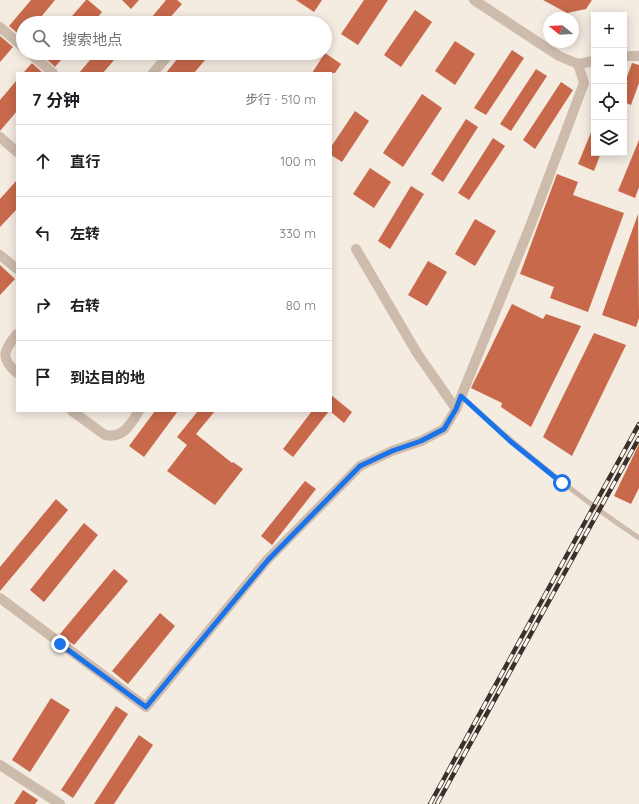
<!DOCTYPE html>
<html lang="zh">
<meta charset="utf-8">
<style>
:root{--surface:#fff;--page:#f6f6f6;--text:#202124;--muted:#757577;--line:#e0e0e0}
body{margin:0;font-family:Quicksand,"Noto Sans SC",sans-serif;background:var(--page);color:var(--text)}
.controls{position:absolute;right:12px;top:12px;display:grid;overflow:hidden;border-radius:0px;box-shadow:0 2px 10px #0003}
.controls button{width:36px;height:36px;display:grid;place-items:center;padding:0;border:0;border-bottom:1px solid var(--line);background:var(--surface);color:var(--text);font:20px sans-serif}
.compass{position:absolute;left:543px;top:12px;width:36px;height:36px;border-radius:50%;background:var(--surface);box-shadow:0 2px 10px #0003;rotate:288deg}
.stop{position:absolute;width:12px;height:12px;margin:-9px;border:3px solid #1a73e8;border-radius:50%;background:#fff}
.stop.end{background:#1a73e8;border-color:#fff;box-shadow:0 1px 4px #0008}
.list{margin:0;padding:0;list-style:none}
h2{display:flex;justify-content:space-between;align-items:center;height:52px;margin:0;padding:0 16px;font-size:17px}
h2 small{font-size:13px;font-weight:400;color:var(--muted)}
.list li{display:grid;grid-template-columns:26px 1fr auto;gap:12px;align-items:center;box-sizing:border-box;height:72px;padding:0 16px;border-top:1px solid var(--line)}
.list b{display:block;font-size:15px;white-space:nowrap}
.list em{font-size:13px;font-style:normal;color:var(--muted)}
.icon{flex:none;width:22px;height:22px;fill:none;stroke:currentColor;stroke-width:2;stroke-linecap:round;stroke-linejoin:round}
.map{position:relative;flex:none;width:639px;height:804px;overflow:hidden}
.search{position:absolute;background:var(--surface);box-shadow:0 2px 10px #0003;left:16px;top:16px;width:316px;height:44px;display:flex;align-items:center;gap:10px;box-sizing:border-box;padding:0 14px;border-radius:22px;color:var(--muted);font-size:15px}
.panel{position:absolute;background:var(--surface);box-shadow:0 2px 10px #0003;left:16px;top:72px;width:316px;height:340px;border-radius:0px}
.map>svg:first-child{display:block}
</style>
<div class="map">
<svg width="639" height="804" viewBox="0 0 639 804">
<rect width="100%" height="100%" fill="#f4ebe1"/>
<!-- building -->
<g fill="#c8694b">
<path d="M31,0H55L36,23H23V35L22,37L9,26Z"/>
<path d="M86,0H88L102,12L93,23H66Z"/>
<path d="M122,0H139L131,9Z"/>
<path d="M166,0H177L182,4L165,23H147Z"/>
<path d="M296,0H322L314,12Z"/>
<path d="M364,0H388L358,45L341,34Z"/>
<path d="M543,0H592L586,9L567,13Z"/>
<path d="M415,10L432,22L401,67L384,55Z"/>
<path d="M0,36L13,47L0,62Z"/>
<path d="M455,41L475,54L455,85L435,71Z"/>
<path d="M512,50L524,58L486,115L474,108Z"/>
<path d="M40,53H67L55,67Z"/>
<path d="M96,53H120L103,73H79Z"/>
<path d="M182,53H211L194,73H166Z"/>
<path d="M325,53L341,64L335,73H312Z"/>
<path d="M32,63L43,73H23Z"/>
<path d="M632,63L639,65V83L631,105L624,102V85Z"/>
<path d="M536,69L547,76L511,131L500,124Z"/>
<path d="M17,80V111L0,131V100Z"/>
<path d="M561,82L573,90L535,149L523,140Z"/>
<path d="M422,94L442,108L403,167L383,153Z"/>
<path d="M355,111L369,121L342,162L331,155V147Z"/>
<path d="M466,119L478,127L443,182L431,174Z"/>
<path d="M594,125V153H601L594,171L578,164Z"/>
<path d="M493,138L505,146L469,200L458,193Z"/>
<path d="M639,140V187L635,198L618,191Z"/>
<path d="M370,168L391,182L374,208L353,194Z"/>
<path d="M557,174L578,182L573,195L624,213L588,312L550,298L554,287L520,274Z"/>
<path d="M17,180V209L0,227V199Z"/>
<path d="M411,186L424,194L390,249L378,241Z"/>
<path d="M638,214L639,318L636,327L602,315Z"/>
<path d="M475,219L496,231L475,266L455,254Z"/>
<path d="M428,261L447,272L427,306L408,295Z"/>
<path d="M0,265L15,279L0,295Z"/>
<path d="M512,304L543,319L546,314L581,326L531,427L501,407L502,403L471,388Z"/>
<path d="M594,333L626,345L572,456L543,437Z"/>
<path d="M331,395L352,412L344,423L331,412Z"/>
<path d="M155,411H178L144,457L129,446Z"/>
<path d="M198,411H215L196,434L232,463L233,462L243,469L215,505L167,471L187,445L177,437Z"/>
<path d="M312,411H329L293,457L283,449Z"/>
<path d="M639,444V488L631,504L614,496Z"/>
<path d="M305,481L316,489L272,545L261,536Z"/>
<path d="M56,499L68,510L0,591V567Z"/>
<path d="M84,523L98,535L44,602L30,590Z"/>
<path d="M114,569L128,581L74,645L60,634Z"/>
<path d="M160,613L175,626L128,684L112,671Z"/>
<path d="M51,698L70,710L30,772L12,760Z"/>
<path d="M116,706L128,714L73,798L61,790Z"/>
<path d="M139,735L153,745L114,804H94Z"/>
<path d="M23,790L38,800L35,804H14Z"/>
</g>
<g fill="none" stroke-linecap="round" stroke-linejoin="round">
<!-- lane -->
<path stroke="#cdbbac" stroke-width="5" d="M461,396C517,447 576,496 639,538"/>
<!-- street -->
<g stroke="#cdbbac" stroke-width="10">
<path d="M474,0L559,56L578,64L594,61"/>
<path d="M0,27L23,47"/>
<path d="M30,53L53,73"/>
<path d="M624,56H639"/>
<path d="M153,73L170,53"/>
<path d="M0,137L17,152"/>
<path d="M356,249L417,353L456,409"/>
<path d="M0,255L17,269"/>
<path d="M17,334C3,351 0,358 17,373"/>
<path d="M72,411L105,435C123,439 131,424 139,411"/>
<path d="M0,598L146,707L267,560L360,466L392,451L421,441L444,429L456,409L531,224L584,83L578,64"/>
<path d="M0,765L60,804"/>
</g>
<!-- rail casing -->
<g stroke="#3b302b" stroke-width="4.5">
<g id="rail">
<path d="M430,804L639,424"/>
<path d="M437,804L639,438"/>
</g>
</g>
<!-- rail -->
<use href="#rail" stroke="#fbf5ee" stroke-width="3" stroke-dasharray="9" stroke-linecap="butt"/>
</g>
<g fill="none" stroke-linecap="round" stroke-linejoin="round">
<!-- route -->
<path stroke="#1a73e8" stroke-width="5" d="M60,644L146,707L268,560L360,466L392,451L421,441L444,429L456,409L461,396L510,441L562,483"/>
</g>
</svg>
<div class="controls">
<button>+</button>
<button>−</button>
<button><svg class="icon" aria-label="locate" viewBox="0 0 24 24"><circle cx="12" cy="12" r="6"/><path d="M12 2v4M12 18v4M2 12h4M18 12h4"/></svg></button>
<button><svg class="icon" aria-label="layers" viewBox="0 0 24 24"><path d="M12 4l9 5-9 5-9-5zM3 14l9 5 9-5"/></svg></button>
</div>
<svg class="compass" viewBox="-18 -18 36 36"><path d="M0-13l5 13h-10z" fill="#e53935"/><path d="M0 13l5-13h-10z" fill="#757577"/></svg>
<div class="stop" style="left:562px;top:483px"></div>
<div class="stop end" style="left:60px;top:644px"></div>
<div class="search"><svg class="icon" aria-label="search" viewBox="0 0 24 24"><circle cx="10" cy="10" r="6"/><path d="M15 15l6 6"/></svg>搜索地点</div>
<section class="panel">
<h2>7 分钟<small>步行 · 510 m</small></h2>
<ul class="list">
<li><svg class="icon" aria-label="ahead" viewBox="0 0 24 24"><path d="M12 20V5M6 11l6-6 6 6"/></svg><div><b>直行</b></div><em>100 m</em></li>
<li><svg class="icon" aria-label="left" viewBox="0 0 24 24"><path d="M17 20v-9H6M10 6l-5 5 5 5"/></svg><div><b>左转</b></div><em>330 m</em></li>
<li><svg class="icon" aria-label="right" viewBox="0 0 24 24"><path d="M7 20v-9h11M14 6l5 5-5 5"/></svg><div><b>右转</b></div><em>80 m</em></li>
<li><svg class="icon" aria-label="arrive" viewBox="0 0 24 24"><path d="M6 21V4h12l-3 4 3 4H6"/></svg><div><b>到达目的地</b></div></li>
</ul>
</section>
</div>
